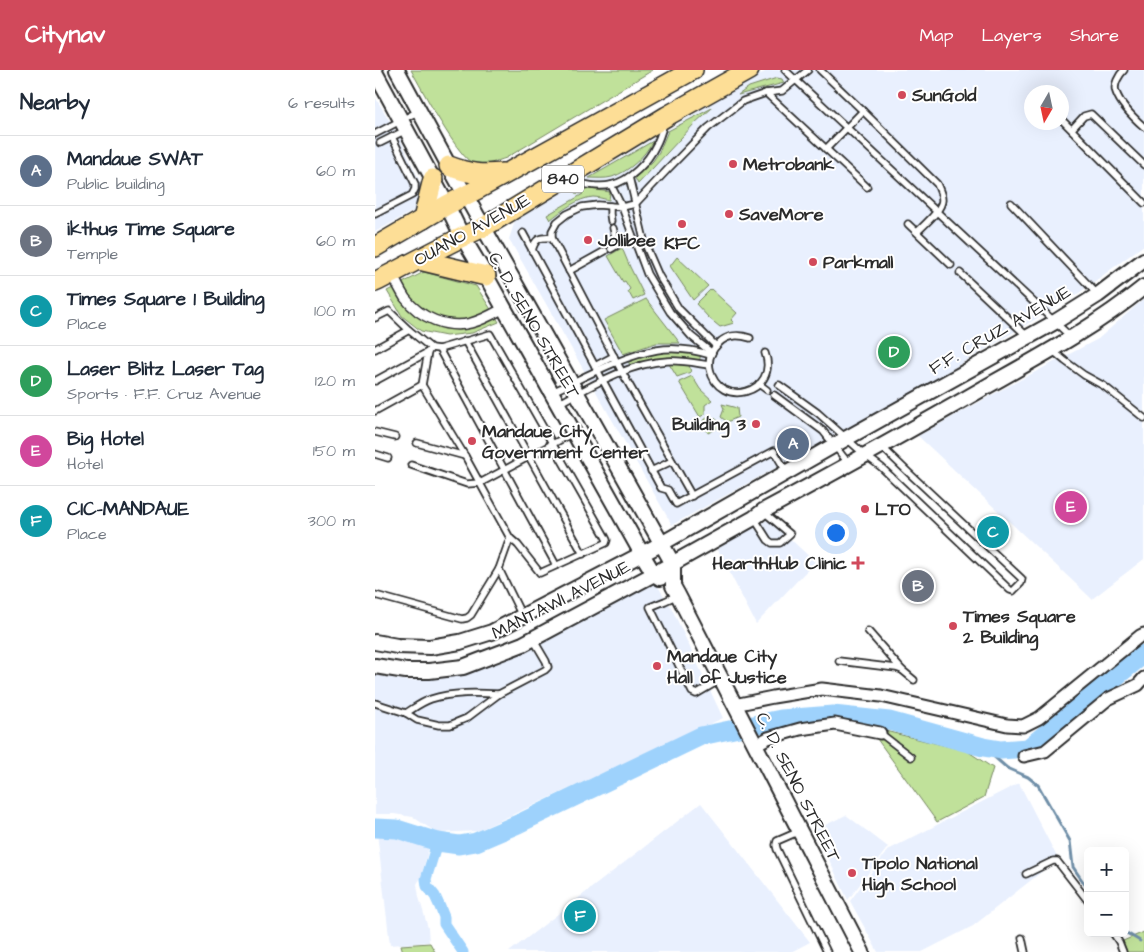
<!DOCTYPE html>
<meta charset="utf-8">
<style>
:root{--surface:#fff;--page:#f2f2f3;--text:#1f2937;--muted:#747a83;--line:#e0e1e3;--accent:#d1495b}
body{margin:0;font-family:"Architects Daughter",sans-serif;background:var(--page);color:var(--text)}
.controls{position:absolute;right:15px;bottom:15px;display:grid;overflow:hidden;border-radius:8px;box-shadow:0 5px 20px #0002}
.controls button{width:45px;height:45px;display:grid;place-items:center;padding:0;border:0;border-bottom:1px solid var(--line);background:var(--surface);color:var(--text);font:25px sans-serif}
.compass{position:absolute;left:649px;top:15px;width:45px;height:45px;border-radius:50%;background:var(--surface);box-shadow:0 5px 20px #0002;rotate:189deg}
.you{position:absolute;left:460px;top:462px;width:18px;height:18px;margin:-12px;border:4px solid #fff;border-radius:50%;background:#1a73e8;box-shadow:0 0 0 8px #1a73e833}
.badge{display:grid;place-items:center;width:32px;height:32px;border-radius:50%;background:var(--accent);color:#fff;font-size:16px;font-weight:700}
.pin{position:absolute;translate:-50% -50%;border:2px solid #fff;box-shadow:0 1px 5px #0006}
.list{margin:0;padding:0;list-style:none}
h2{display:flex;justify-content:space-between;align-items:center;height:65px;margin:0;padding:0 20px;font-size:21px}
h2 small{font-size:16px;font-weight:400;color:var(--muted)}
.list li{display:grid;grid-template-columns:32px 1fr auto;gap:15px;align-items:center;box-sizing:border-box;height:70px;padding:0 20px;border-top:1px solid var(--line)}
.list b{display:block;font-size:19px;white-space:nowrap}
.list p{margin:0;font-size:16px;white-space:nowrap;color:var(--muted)}
.list em{font-size:16px;font-style:normal;color:var(--muted)}
.map{position:relative;flex:none;width:769px;height:882px;overflow:hidden}
header{display:flex;align-items:center;gap:30px;box-sizing:border-box;height:70px;padding:0 25px;background:var(--accent);color:#fff}
header strong{font-size:24px}
nav{display:flex;gap:28px;margin-inline-start:auto;font-size:18px}
main{display:flex}
aside{flex:1;background:var(--surface)}
.map>svg:first-child{display:block}
</style>
<header>
<strong>Citynav</strong>
<nav><a>Map</a><a>Layers</a><a>Share</a></nav>
</header>
<main>
<aside>
<h2>Nearby<small>6 results</small></h2>
<ul class="list">
<li><span class="badge" style="background:#5c6f8a">A</span><div><b>Mandaue SWAT</b><p>Public building</p></div><em>60 m</em></li>
<li><span class="badge" style="background:#6b7280">B</span><div><b>ikthus Time Square</b><p>Temple</p></div><em>60 m</em></li>
<li><span class="badge" style="background:#0f9aa8">C</span><div><b>Times Square 1 Building</b><p>Place</p></div><em>100 m</em></li>
<li><span class="badge" style="background:#2e9e5b">D</span><div><b>Laser Blitz Laser Tag</b><p>Sports · F.F. Cruz Avenue</p></div><em>120 m</em></li>
<li><span class="badge" style="background:#d1479c">E</span><div><b>Big Hotel</b><p>Hotel</p></div><em>150 m</em></li>
<li><span class="badge" style="background:#0f9aa8">F</span><div><b>CIC-MANDAUE</b><p>Place</p></div><em>300 m</em></li>
</ul>
</aside>
<div class="map">
<svg width="769" height="882" viewBox="0 0 769 882">
<rect width="100%" height="100%" fill="#fff"/>
<filter id="ink" filterUnits="userSpaceOnUse"><feTurbulence type="fractalNoise" baseFrequency=".02" numOctaves="2"/><feDisplacementMap in="SourceGraphic" scale="10" xChannelSelector="R" yChannelSelector="G"/><feConvolveMatrix kernelMatrix="1 2 1 2 8 2 1 2 1" color-interpolation-filters="sRGB"/></filter>
<g filter="url(#ink)">
<!-- built -->
<g fill="#e9f0fe" fill-rule="evenodd">
<path d="M393,0H769V175L704,223L547,317L297,455L134,169L140,151ZM656,22H686V52H656Z"/>
<path d="M0,27L25,68L48,119L40,140L0,162Z"/>
<path d="M769,229V489L717,529L543,366L628,319L723,269Z"/>
<path d="M394,449L440,492L381,554L342,478Z"/>
<path d="M275,513L282,515L296,537L348,648L102,761L62,763L38,747L19,744H0V605L33,611L80,607L130,589L182,563Z"/>
<path d="M644,713L683,789L598,856L547,882H503L475,831L513,780Z"/>
<path d="M326,733L435,872L416,882H134Z"/>
<path d="M471,745L513,777L473,830L440,760Z"/>
<path d="M22,757L54,777L46,807L42,814L44,827L53,858L54,872L15,875L2,763Z"/>
</g>
<!-- green -->
<g fill="#c0e19a" stroke="#768662">
<path d="M36,0H278L131,88C122,91 110,96 101,95C84,91 46,17 36,0Z"/>
<path d="M402,8L407,9L409,13L363,25L374,17Z"/>
<path d="M337,38L320,53L263,114L260,108L278,91L284,82L293,61Z"/>
<path d="M278,71C269,87 255,101 237,107C230,109 222,108 214,108Z"/>
<path d="M202,117L235,122L234,130C229,129 223,127 218,127C203,128 186,141 175,150L172,145L208,124L200,123Z"/>
<path d="M247,178L255,197L269,225L258,230L253,221L255,219L250,211L248,212L233,186Z"/>
<path d="M302,187L333,216L318,230L295,196Z"/>
<path d="M49,202L101,216L124,252L97,263L71,266L46,261L27,246L12,221Z"/>
<path d="M336,219L362,243L356,250L359,253L345,257L334,248L321,234Z"/>
<path d="M271,229L305,273H281L248,284L229,250Z"/>
<path d="M285,282H307L326,284L324,292L314,290L256,297L253,291L260,287Z"/>
<path d="M294,294L314,295L316,302L302,307Z"/>
<path d="M317,306L325,319L337,330L330,335V344L325,347L304,312Z"/>
<path d="M347,334L362,338L363,347L352,352L346,347L349,339Z"/>
<path d="M333,347L337,349H341L346,356L333,363L327,352Z"/>
<path d="M506,660L592,681L618,698L609,727L562,752L502,669Z"/>
<path d="M769,862V882H752L748,871Z"/>
<path d="M55,873L60,882H28L26,875Z"/>
</g>
<g fill="none" stroke-linecap="round" stroke-linejoin="round">
<!-- stream -->
<g stroke="#708fa8" stroke-width="3">
<path d="M608,677L632,698L653,707L663,715L695,771L698,797L713,819"/>
<path d="M750,862L765,871"/>
</g>
<!-- canal -->
<path stroke="#9ed2fc" stroke-width="11" d="M61,771L59,783L51,809L52,816L60,826L65,837L69,847V854L88,882"/>
<!-- river -->
<path stroke="#9ed2fc" stroke-width="19" d="M0,758L22,759L63,772L84,775L101,772L143,754L326,666L406,649L458,645L514,651L608,677L626,680L653,678L769,584"/>
<!-- service casing -->
<g stroke="#2b2b2b" stroke-width="9">
<g id="service">
<path d="M410,0L697,268"/>
<path d="M445,0L488,41L562,114C564,119 567,124 567,130C567,140 549,155 542,162"/>
<path d="M749,0C744,5 738,15 741,22C745,34 760,49 769,57"/>
<path d="M391,23L492,117"/>
<path d="M686,49L769,133"/>
<path d="M697,59L709,46L716,44L769,95"/>
<path d="M0,64L44,41"/>
<path d="M5,73L31,60"/>
<path d="M451,79L488,41"/>
<path d="M254,107L270,174L284,206L304,239L341,276"/>
<path d="M194,111C207,114 223,118 236,115C255,111 273,92 281,75C285,68 287,60 289,53"/>
<path d="M236,115L247,137L272,204L295,242L316,266L337,283"/>
<path d="M636,133L723,225"/>
<path d="M235,136V144L236,151"/>
<path d="M0,144L37,125L40,119V114L17,67"/>
<path d="M533,154L576,195"/>
<path d="M148,163L286,418L293,420L301,434L399,381L411,401"/>
<path d="M236,179L241,176L242,174L238,158"/>
<path d="M157,181C160,168 165,167 177,168"/>
<path d="M194,201L230,181"/>
<path d="M585,203L653,267"/>
<path d="M0,248L14,241L34,260L56,278L64,279L115,264L230,466L232,470L231,473L165,503L143,475L135,468L90,386L47,315L0,341"/>
<path d="M375,268C363,264 351,265 343,274C336,281 333,290 335,299C343,340 405,323 390,283"/>
<path d="M90,271L208,484"/>
<path d="M0,279L34,260"/>
<path d="M64,279L181,495"/>
<path d="M677,280L690,291L709,305L729,316L769,348"/>
<path d="M220,296L239,286"/>
<path d="M0,311L53,282L56,278"/>
<path d="M384,314L392,320"/>
<path d="M47,315L53,282"/>
<path d="M404,315L443,343L490,385L506,397L635,520L638,521L646,513L647,509L534,403L507,377"/>
<path d="M177,322C210,307 247,286 282,280C300,277 319,280 336,285"/>
<path d="M399,325L448,361L474,394"/>
<path d="M183,334C216,316 254,293 292,291C306,290 320,293 334,295"/>
<path d="M0,362L20,367"/>
<path d="M42,373L90,386"/>
<path d="M0,384L13,388"/>
<path d="M36,395L92,414L105,413L198,363"/>
<path d="M276,401L297,391"/>
<path d="M317,426L247,302L177,168V161L182,152L192,144L207,137L223,135L247,137L260,134L293,99L333,58L368,31L391,23L407,21L433,0"/>
<path d="M379,448L393,470L397,473H405L415,464L389,442"/>
<path d="M124,499L147,546"/>
<path d="M0,525L87,549L92,548L96,545L124,499L135,468"/>
<path d="M303,525L290,531L275,537L317,622L321,624L345,610"/>
<path d="M493,561L527,600L539,610"/>
<path d="M464,591L521,598L527,600"/>
<path d="M0,633L31,643L42,650L64,655H75L92,648L124,624L170,600L173,597L171,591L158,569"/>
<path d="M31,643C39,638 47,632 56,629C78,622 102,623 124,624"/>
<path d="M505,663L536,687"/>
<path d="M425,761L402,771L401,775L402,779L452,882"/>
<path d="M651,804L678,791H682L713,831"/>
<path d="M738,863L744,872L748,882"/>
<path d="M647,868L650,882"/>
</g>
</g>
<!-- pedestrian casing -->
<g stroke="#2b2b2b" stroke-width="12">
<path id="pedestrian" d="M17,203C21,212 25,220 30,228C45,248 72,259 96,253C108,250 118,244 129,238"/>
</g>
<!-- minor casing -->
<g stroke="#2b2b2b" stroke-width="15">
<g id="minor">
<path d="M359,635L398,627L447,619L506,626L632,655L648,656L664,648L765,566L769,564"/>
<path d="M380,675L393,668L425,659L460,654L505,663"/>
<path d="M649,686L670,681L733,629L763,615L769,608"/>
</g>
</g>
<!-- tertiary casing -->
<g stroke="#2b2b2b" stroke-width="18">
<g id="tertiary">
<path d="M22,0L74,96L298,494V516L303,525L487,882"/>
<path d="M0,2L72,135L87,166L111,206L267,484L279,504L285,508"/>
<path d="M0,572L22,576L55,577L85,572L117,562L286,474L472,368L680,252L723,225L769,190"/>
<path d="M0,596L31,601H54L88,597L148,574L279,504L379,448L388,441C462,401 536,360 609,318C664,287 720,257 769,217"/>
</g>
</g>
<!-- trunk casing -->
<g stroke="#2b2b2b" stroke-width="22">
<g id="trunk">
<path d="M74,96C95,104 106,105 128,103"/>
<path d="M48,149L58,109"/>
<path d="M0,177L72,135L105,118L318,0"/>
<path d="M44,190L111,206"/>
<path d="M0,212C36,194 72,173 109,157L292,46L374,0"/>
</g>
</g>
<!-- service -->
<use href="#service" stroke="#fff" stroke-width="5.5"/>
<!-- pedestrian -->
<use href="#pedestrian" stroke="#fff" stroke-width="9"/>
<!-- minor -->
<use href="#minor" stroke="#fff" stroke-width="11"/>
<!-- tertiary -->
<use href="#tertiary" stroke="#fff" stroke-width="14"/>
<!-- trunk -->
<use href="#trunk" stroke="#fdde96" stroke-width="19"/>
</g>
</g>
<!-- markers -->
<g fill="#d1495b" stroke="#fff" stroke-width="2">
<circle cx="527" cy="25" r="5"/>
<circle cx="358" cy="94" r="5"/>
<circle cx="354" cy="144" r="5"/>
<circle cx="307" cy="154" r="5"/>
<circle cx="213" cy="170" r="5"/>
<circle cx="438" cy="192" r="5"/>
<circle cx="381" cy="354" r="5"/>
<circle cx="97" cy="371" r="5"/>
<circle cx="490" cy="439" r="5"/>
<path d="M480.5 485.5h5v5h5v5h-5v5h-5v-5h-5v-5h5z"/>
<circle cx="578" cy="556" r="5"/>
<circle cx="282" cy="596" r="5"/>
<circle cx="477" cy="803" r="5"/>
</g>
<g text-anchor="middle" dominant-baseline="central" stroke-width="4" stroke-linejoin="round" paint-order="stroke">
<!-- shield labels -->
<rect fill="#fff" stroke="#6b6b6b" stroke-width="1" x="167" y="95.5" width="42" height="27" rx="4"/>
<g font-size="16" font-weight="bold" fill="#2b2b2b">
<text x="188" y="109">840</text>
</g>
<!-- poi labels -->
<g font-size="18" font-weight="bold" fill="#2b2b2b" stroke="#fff" text-anchor="start">
<text x="537" y="25">SunGold</text>
<text x="368" y="94">Metrobank</text>
<text x="364" y="144">SaveMore</text>
<text x="223" y="170">Jollibee</text>
<text x="307" y="173" text-anchor="middle">KFC</text>
<text x="448" y="192">Parkmall</text>
<text x="371" y="354" text-anchor="end">Building 3</text>
<text x="107" y="361">Mandaue City<tspan x="107" dy="21">Government Center</tspan></text>
<text x="500" y="439">LTO</text>
<text x="472" y="493" text-anchor="end">HearthHub Clinic</text>
<text x="588" y="546">Times Square<tspan x="588" dy="21">2 Building</tspan></text>
<text x="292" y="586">Mandaue City<tspan x="292" dy="21">Hall of Justice</tspan></text>
<text x="487" y="793">Tipolo National<tspan x="487" dy="21">High School</tspan></text>
</g>
<!-- street labels -->
<g font-size="18" fill="#2b2b2b" stroke="#fff">
<text transform="translate(97 160) rotate(-29)">OUANO AVENUE</text>
<text transform="translate(159 255) rotate(60)">C. D. SENO STREET</text>
<text transform="translate(625 260) rotate(-30)">F.F. CRUZ AVENUE</text>
<text transform="translate(186 530) rotate(-27)">MANTAWI AVENUE</text>
<text transform="translate(423 717) rotate(63)">C. D. SENO STREET</text>
</g>
</g>
</svg>
<div class="controls">
<button>+</button>
<button>−</button>
</div>
<svg class="compass" viewBox="-18 -18 36 36"><path d="M0-13l5 13h-10z" fill="#e53935"/><path d="M0 13l5-13h-10z" fill="#747a83"/></svg>
<div class="you"></div>
<div class="pin badge" style="left:418px;top:374px;background:#5c6f8a">A</div>
<div class="pin badge" style="left:543px;top:516px;background:#6b7280">B</div>
<div class="pin badge" style="left:618px;top:462px;background:#0f9aa8">C</div>
<div class="pin badge" style="left:519px;top:282px;background:#2e9e5b">D</div>
<div class="pin badge" style="left:696px;top:437px;background:#d1479c">E</div>
<div class="pin badge" style="left:205px;top:846px;background:#0f9aa8">F</div>
</div>
</main>
